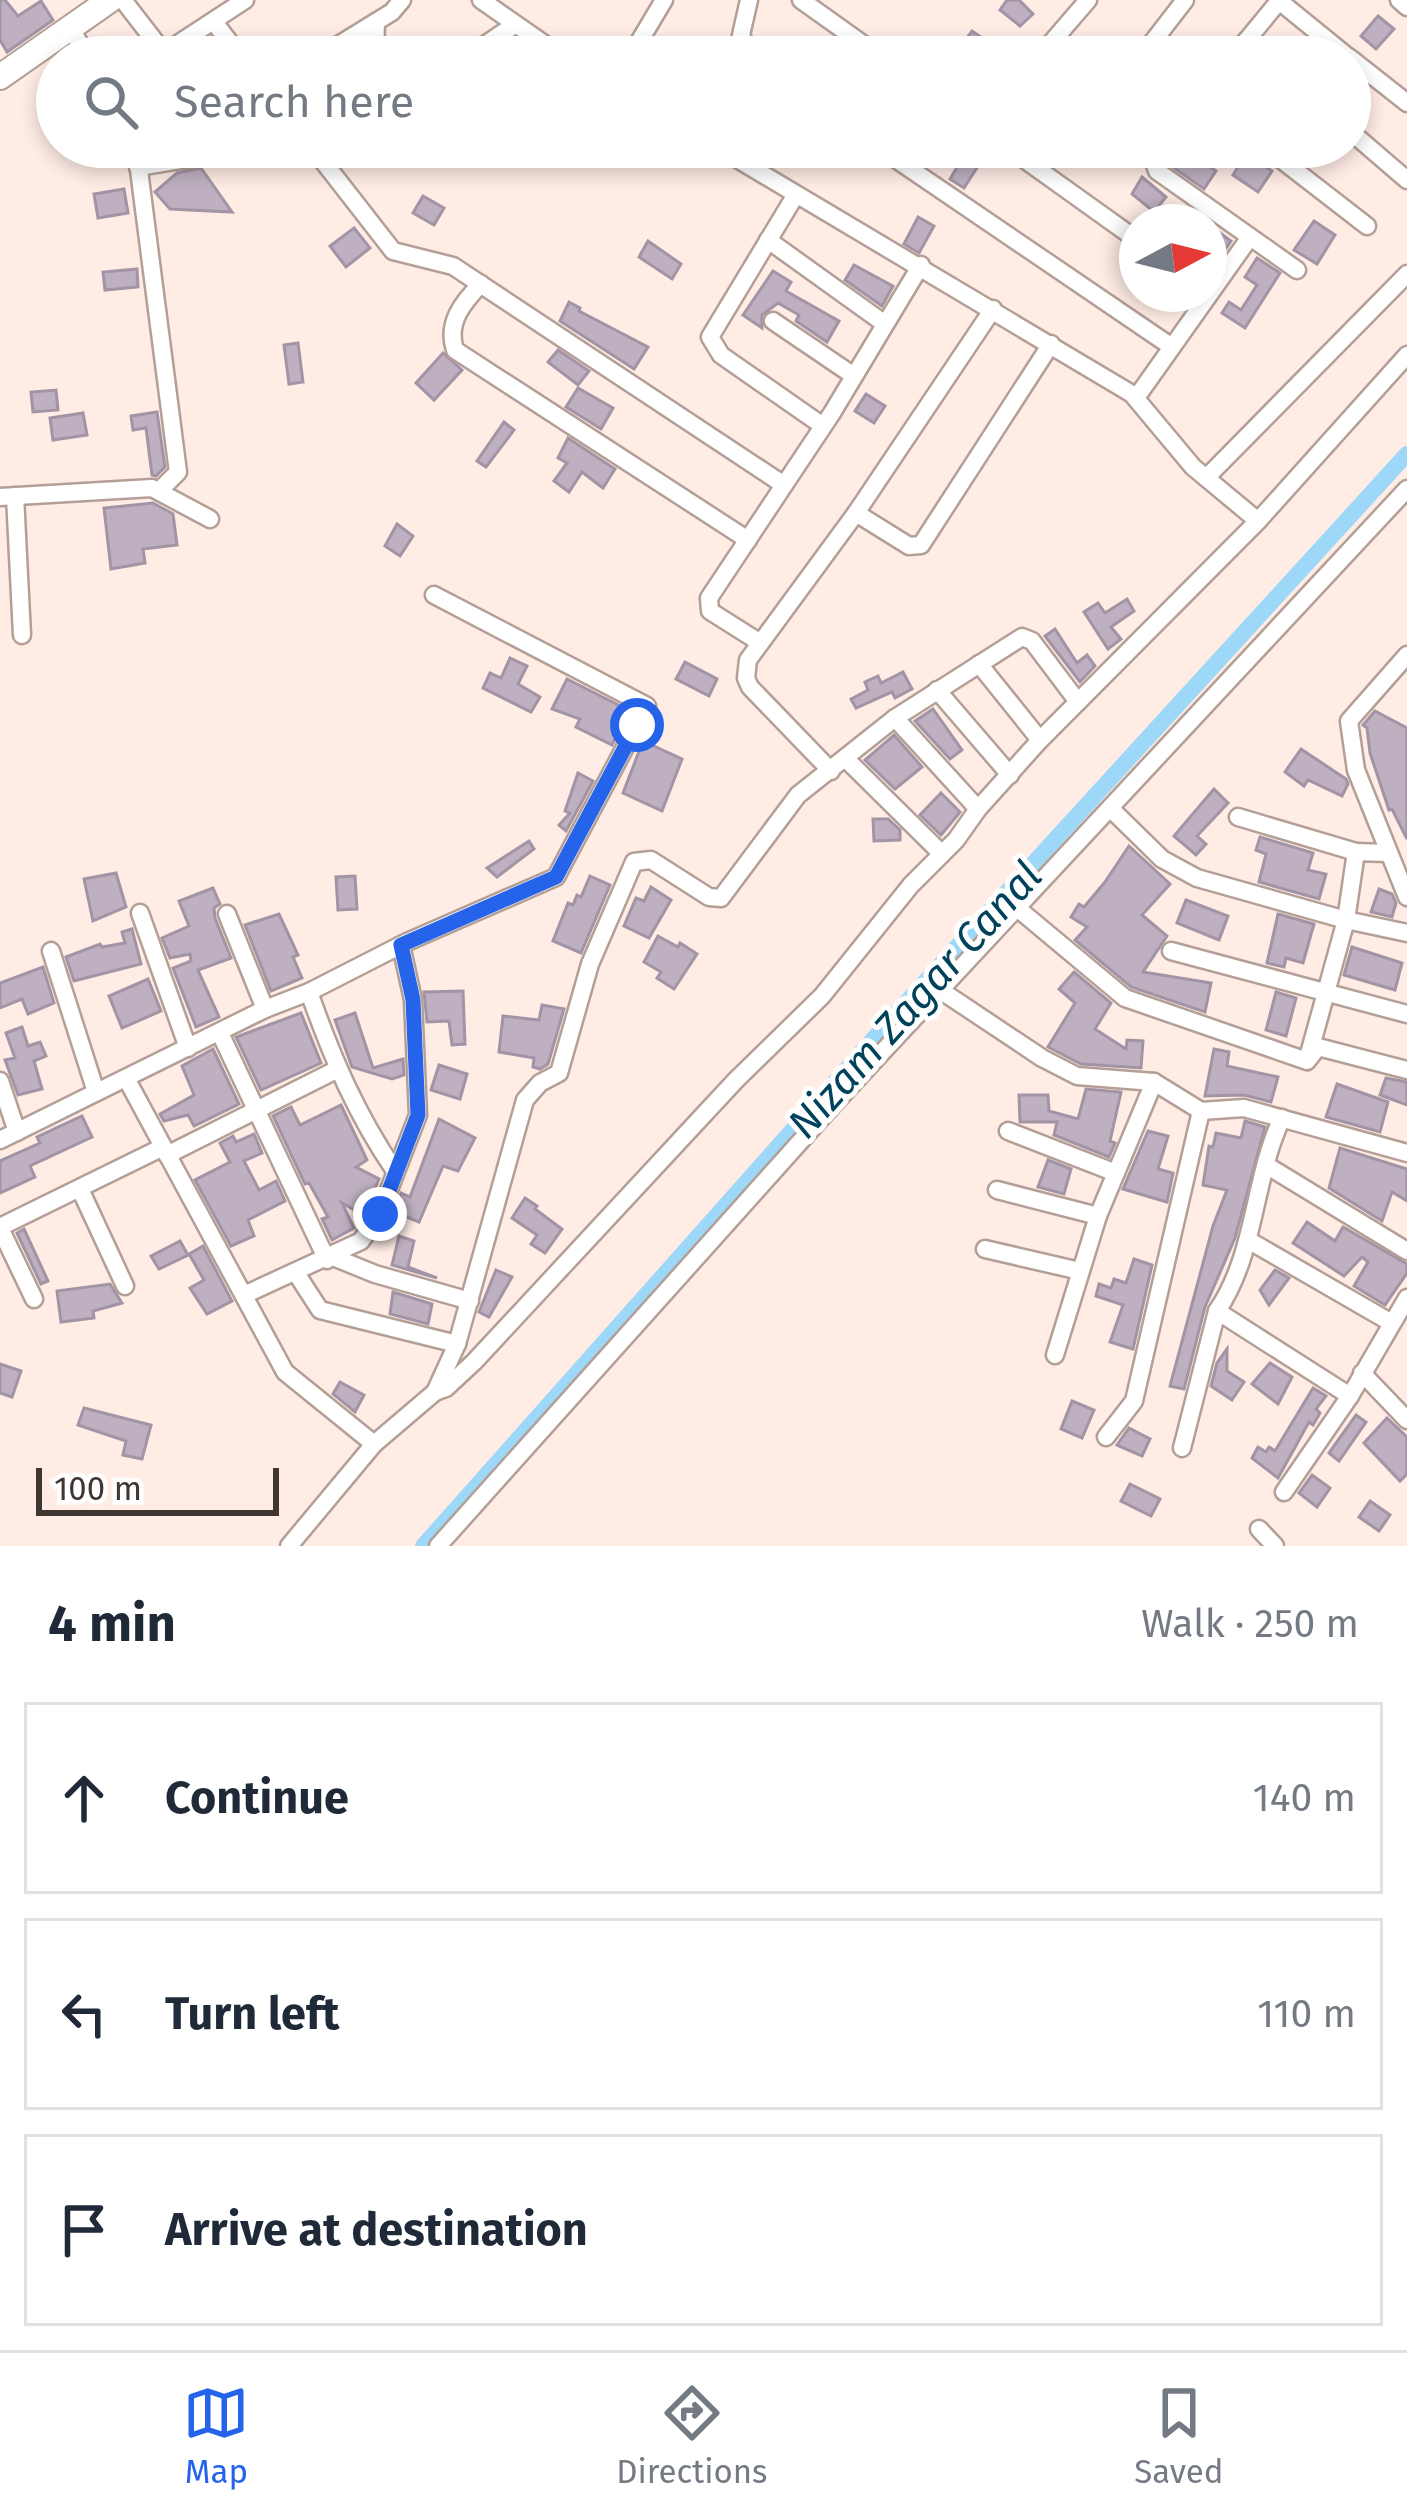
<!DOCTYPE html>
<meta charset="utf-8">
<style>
:root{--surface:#fff;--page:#f6f6f7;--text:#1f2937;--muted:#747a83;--line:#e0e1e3;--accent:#2563eb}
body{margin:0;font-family:"Fira Sans",sans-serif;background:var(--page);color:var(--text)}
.compass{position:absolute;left:1119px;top:204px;width:108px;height:108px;border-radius:50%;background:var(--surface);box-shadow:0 6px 18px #0003;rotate:83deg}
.scale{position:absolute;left:36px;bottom:30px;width:243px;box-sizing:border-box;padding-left:12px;border:6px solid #3f3632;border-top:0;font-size:33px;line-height:42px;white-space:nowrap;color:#3f3632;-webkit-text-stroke:9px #fefefe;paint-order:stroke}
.stop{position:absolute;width:36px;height:36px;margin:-27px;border:9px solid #2563eb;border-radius:50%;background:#fff}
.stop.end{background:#2563eb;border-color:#fff;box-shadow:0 3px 12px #0008}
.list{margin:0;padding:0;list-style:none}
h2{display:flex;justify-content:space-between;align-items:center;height:156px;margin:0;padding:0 48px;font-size:51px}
h2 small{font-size:39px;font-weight:400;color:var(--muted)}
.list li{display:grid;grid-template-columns:78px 1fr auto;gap:36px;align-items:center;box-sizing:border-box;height:192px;margin:0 24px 24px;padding:0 24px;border:3px solid var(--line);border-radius:0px}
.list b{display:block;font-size:45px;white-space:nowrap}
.list em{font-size:39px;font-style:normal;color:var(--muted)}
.icon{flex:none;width:66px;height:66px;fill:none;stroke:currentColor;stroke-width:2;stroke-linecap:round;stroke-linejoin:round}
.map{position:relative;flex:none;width:1407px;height:1546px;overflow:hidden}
.search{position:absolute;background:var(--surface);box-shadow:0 6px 18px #0003;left:36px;right:36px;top:36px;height:132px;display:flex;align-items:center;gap:30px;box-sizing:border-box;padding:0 42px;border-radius:66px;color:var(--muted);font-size:45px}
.sheet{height:804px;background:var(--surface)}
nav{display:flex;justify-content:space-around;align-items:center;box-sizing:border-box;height:168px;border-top:3px solid var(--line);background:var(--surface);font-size:33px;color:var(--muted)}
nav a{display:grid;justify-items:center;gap:6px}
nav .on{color:var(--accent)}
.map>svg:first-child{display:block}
</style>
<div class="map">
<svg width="1407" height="1546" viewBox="0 0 1407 1546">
<rect width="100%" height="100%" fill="#ffece5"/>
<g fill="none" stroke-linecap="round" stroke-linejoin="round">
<!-- canal -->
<path stroke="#9dd8f8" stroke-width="16" d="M423,1546L891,1019L1407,454"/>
</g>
<!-- building -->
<g fill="#beb0c0" stroke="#a294a5" stroke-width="3">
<path d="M0,0H5L18,16L41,1L53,20L7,52L0,40Z"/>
<path d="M1007,0H1019L1033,14L1020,26L1000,10Z"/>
<path d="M1378,16L1394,29L1376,49L1361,36Z"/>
<path d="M972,31L988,42L977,57H953Z"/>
<path d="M1182,147L1199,152L1196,158L1216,171L1204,189L1170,165Z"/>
<path d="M965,154L980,163L964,188L950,179Z"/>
<path d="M1246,154L1272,171L1258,192L1233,175Z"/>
<path d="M201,168L232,212L170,209L155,192L177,173Z"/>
<path d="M1142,177L1166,197L1154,212L1132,194Z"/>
<path d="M124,189L128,213L98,218L94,194Z"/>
<path d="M423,196L444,208L434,225L413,213Z"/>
<path d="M918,217L934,226L919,253L904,244Z"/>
<path d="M1314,221L1335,235L1317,264L1294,250Z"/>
<path d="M1209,225L1231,241L1217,261L1209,255Z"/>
<path d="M354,228L370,248L346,267L330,246Z"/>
<path d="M648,241L681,264L672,279L639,257Z"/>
<path d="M1257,258L1280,273L1245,328L1222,313L1229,302L1241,310L1257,285L1245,277Z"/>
<path d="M854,265L893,286L882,306L845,280Z"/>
<path d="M137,269L138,287L105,290L103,272Z"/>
<path d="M773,271L791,282L786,291L839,321L827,342L796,321L799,315L778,303L762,315V328L743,315Z"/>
<path d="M569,302L580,308L579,311L648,347L634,369L560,321Z"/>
<path d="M298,343L303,382L289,384L284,345Z"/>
<path d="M558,350L589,371L578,385L548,362Z"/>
<path d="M443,353L462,370L434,400L416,383Z"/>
<path d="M578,388L613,408L601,429L566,407Z"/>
<path d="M56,390L58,410L33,412L31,392Z"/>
<path d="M866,394L885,406L874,423L855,411Z"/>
<path d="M157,412L165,467L156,476L152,475L146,428L133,430L131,416Z"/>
<path d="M83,413L87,435L53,440L50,418Z"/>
<path d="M504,422L514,430L486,467L477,461Z"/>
<path d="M568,438L615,469L603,488L582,472L569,492L554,481L567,463L558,458Z"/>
<path d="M153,503L173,514L177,545L143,549L145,563L111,569L104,508Z"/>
<path d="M397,524L413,536L400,556L385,546Z"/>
<path d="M1127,599L1134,611L1111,627L1121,639L1108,649L1084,612L1098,603L1105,613Z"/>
<path d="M1055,629L1077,663L1087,655L1095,666L1080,682L1045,636Z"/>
<path d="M510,658L527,666L518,684L540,697L531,712L483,688L490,673L501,678Z"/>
<path d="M685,662L717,679L709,696L676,679Z"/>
<path d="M903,672L912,689L895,698L892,692L856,708L851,699L868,690L865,682L878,676L881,683Z"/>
<path d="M567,679L630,711L612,745L576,727L580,719L552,709Z"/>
<path d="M933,709L962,750L950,759L915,721Z"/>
<path d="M1375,711L1407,728V839L1392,809L1389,810L1370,753L1367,728L1363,725Z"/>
<path d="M894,735L922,767L895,789L865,760Z"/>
<path d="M643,741L682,759L662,811L623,793Z"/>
<path d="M1301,749L1346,779L1348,784L1342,796L1308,780L1304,786L1285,772Z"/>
<path d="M578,773L593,781L566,831L559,825L570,813L565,811Z"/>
<path d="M1214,789L1228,803L1197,836L1206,844L1196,855L1174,836Z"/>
<path d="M941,793L960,812L941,835L920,815Z"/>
<path d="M873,819H888L900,830V840L874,841Z"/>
<path d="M1260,837L1313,853L1308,870L1326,874L1319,899L1259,882L1266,854L1256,850Z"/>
<path d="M529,841L534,849L497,877L487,868Z"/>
<path d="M1129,846L1170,884L1142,915L1167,936L1143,972L1211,983L1205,1012L1131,987L1075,940L1087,927L1071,917L1079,904L1084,907L1105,882Z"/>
<path d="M116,873L126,907L93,921L84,879Z"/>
<path d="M355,876L357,909L338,910L336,877Z"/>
<path d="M590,876L610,885L581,953L553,941L568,903L573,905L577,895L581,897Z"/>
<path d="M651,887L671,900L649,938L624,926L636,898L644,901Z"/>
<path d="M213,888L220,904L214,908L215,918L231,958L198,970L219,1017L196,1027L173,968L191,961L190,954L170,958L162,938L189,926L179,901Z"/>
<path d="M1379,889L1392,894L1396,903L1392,917L1371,912Z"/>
<path d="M1186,900L1228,916L1219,940L1177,923Z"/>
<path d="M279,914L298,955L293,957L302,978L271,991L245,925Z"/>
<path d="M1278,914L1314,924L1303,963L1286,958L1284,967L1267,963Z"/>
<path d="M132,929L141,964L74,981L66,957L100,944L102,947L125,943L122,932Z"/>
<path d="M658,936L678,947L680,943L697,954L674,989L657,978L661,972L644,962Z"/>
<path d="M1352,947L1402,963L1395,990L1344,975Z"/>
<path d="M43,967L54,1003L28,1014L22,999L0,1008V983Z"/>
<path d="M1074,972L1111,1003L1095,1029L1126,1049L1127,1040L1143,1041L1141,1068L1081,1064L1048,1047L1075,1003L1059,989Z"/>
<path d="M148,979L161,1011L122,1028L109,996Z"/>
<path d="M463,991L465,1044L452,1045L449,1021L427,1022L424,992Z"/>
<path d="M1276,992L1296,998L1286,1036L1266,1030Z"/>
<path d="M542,1005L564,1009L548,1064L540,1069L533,1067L534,1058L499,1052L503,1016L539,1020Z"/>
<path d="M301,1013L321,1063L261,1090L236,1037Z"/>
<path d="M355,1013L373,1068L403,1059L404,1075L392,1079L352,1067L335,1020Z"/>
<path d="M22,1027L28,1046L40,1042L46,1056L34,1061L42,1089L18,1095L5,1060L15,1058L6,1033Z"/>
<path d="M213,1049L239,1104L194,1126L188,1115L164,1121L160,1114L194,1095L182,1066Z"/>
<path d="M1214,1049L1229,1052L1227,1066L1278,1077L1271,1102L1244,1095L1205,1096Z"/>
<path d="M439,1065L467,1074L460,1099L431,1090Z"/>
<path d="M1386,1078L1407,1082V1105L1380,1095Z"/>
<path d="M1337,1084L1388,1102L1380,1132L1326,1117Z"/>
<path d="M1086,1089L1121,1092L1110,1141L1115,1143L1109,1157L1054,1135L1057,1122H1020L1019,1095H1048L1049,1111L1078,1119Z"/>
<path d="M341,1105L367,1160L356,1167L379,1179L363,1215L342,1203L354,1228L332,1240L322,1219L328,1217L309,1183L305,1184L273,1116L291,1107L300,1125Z"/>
<path d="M82,1116L92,1137L30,1166L35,1177L0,1193V1161L40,1143L37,1137Z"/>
<path d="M439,1119L475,1138L458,1171L443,1166L419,1222L394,1212L401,1193L410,1197Z"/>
<path d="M1245,1121L1265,1127L1235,1238L1205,1307L1184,1389L1170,1386L1213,1226L1227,1190L1203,1185L1209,1146L1213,1147L1216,1133L1241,1138Z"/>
<path d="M1148,1131L1168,1136L1158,1169L1173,1173L1167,1202L1123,1189Z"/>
<path d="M254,1134L262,1153L244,1161L259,1190L276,1181L285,1201L248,1220L254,1236L231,1246L195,1180L230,1162L220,1143L233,1136L236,1142Z"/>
<path d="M1340,1148L1407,1169V1201L1392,1192L1382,1221L1329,1188Z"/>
<path d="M1048,1160L1071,1169L1064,1194L1038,1187Z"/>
<path d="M525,1198L537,1206L535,1209L562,1229L545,1253L531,1244L537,1235L512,1218Z"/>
<path d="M1307,1222L1335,1241L1343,1227L1407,1264V1273L1385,1305L1354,1286L1368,1262L1362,1257L1344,1276L1293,1243Z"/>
<path d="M24,1229L48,1281L41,1284L17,1233Z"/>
<path d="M399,1236L414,1241L408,1267L437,1278L392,1265Z"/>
<path d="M180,1241L188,1255L159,1269L151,1256Z"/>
<path d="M203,1246L232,1301L207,1314L190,1288L204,1280L189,1254Z"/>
<path d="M1134,1259L1152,1265L1133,1349L1110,1342L1123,1305L1096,1296L1099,1284L1111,1288L1114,1279L1126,1283Z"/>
<path d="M496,1270L512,1277L489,1317L479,1312Z"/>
<path d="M1275,1270L1289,1278L1269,1305L1260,1290Z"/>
<path d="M110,1284L122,1303L93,1311L94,1318L61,1322L57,1291Z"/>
<path d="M393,1292L432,1304L428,1324L390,1314Z"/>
<path d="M1227,1349V1371L1244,1382L1232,1400L1211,1386L1217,1363Z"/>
<path d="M1270,1363L1292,1377L1278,1404L1252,1384Z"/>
<path d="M0,1364L21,1371L12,1397L0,1393Z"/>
<path d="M340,1382L364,1395L355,1412L333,1394Z"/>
<path d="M1313,1388L1326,1396L1316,1409L1320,1413L1313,1425L1309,1422L1278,1478L1252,1458L1258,1447L1266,1452L1269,1447L1275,1451Z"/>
<path d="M1072,1401L1094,1410L1082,1438L1061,1429Z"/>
<path d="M84,1408L151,1425L142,1459L123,1455L126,1441L78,1425Z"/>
<path d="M1356,1415L1366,1422L1339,1461L1329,1453Z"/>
<path d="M1387,1418L1407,1437V1474L1400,1481L1364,1443Z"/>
<path d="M1129,1428L1150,1439L1142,1456L1117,1445Z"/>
<path d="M1312,1475L1330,1488L1317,1507L1299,1493Z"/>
<path d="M1130,1484L1160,1499L1151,1516L1121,1501Z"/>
<path d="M1370,1501L1390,1515L1379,1531L1359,1517Z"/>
</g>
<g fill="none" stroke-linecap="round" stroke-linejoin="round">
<!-- street casing -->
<g stroke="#b49f96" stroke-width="21">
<g id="street">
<path d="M123,0L164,53L245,0"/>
<path d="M481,0L563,57"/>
<path d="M749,0L741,35L751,57"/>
<path d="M801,0L881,57"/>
<path d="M1278,0L1348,57"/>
<path d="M1399,0L1407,7"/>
<path d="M214,22L241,57"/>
<path d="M69,26L88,57"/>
<path d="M1246,41L1264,57"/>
<path d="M1051,43L1088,0"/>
<path d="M319,57L392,12L402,0"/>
<path d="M375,57L376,22"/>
<path d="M467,57L513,26"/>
<path d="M630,57L664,0"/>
<path d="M1036,57L1056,48"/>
<path d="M1141,57L1185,0"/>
<path d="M1233,57L1279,1"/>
<path d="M1350,58L1407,103"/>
<path d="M1350,131L1407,180"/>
<path d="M136,147L178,472L160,490"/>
<path d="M312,147L393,251L453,266L784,485"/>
<path d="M717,147L1132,394L1193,467L1258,521"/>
<path d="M878,147L1172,347"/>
<path d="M1007,147L1137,240"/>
<path d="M1157,147L1153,159L1157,171L1297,270"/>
<path d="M1265,147L1367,226"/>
<path d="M138,167L193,158L207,147"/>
<path d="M795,196L710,337L721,355L823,426"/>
<path d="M768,240L885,324"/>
<path d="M481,284C463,302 446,323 455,350L748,540"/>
<path d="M773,321L854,376"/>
<path d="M1136,398L1250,237"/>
<path d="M1207,477L1407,274"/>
<path d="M15,496L22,635"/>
<path d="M0,497L152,488L210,519"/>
<path d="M856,513L909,546L921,545L1051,344"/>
<path d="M759,642L710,611L709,598L832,413L921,265"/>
<path d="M1407,655L1349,721L1356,770L1407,897"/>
<path d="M979,664L1040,740"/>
<path d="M937,690L1010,775"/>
<path d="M895,718L978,809"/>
<path d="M846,759L942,854"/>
<path d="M831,771L750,687L746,678L748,660L856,513L993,309"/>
<path d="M1110,808L1162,859L1197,878L1346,920L1407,933"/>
<path d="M1238,817L1356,852"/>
<path d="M1017,908L1125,998L1307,1061L1318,1047L1407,1070"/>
<path d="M140,913L188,1048"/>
<path d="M227,914L265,1009"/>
<path d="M51,951L96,1092"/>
<path d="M1171,951L1407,1014"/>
<path d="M940,990L1042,1058L1077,1076L1154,1082L1201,1111L1244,1108L1407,1153"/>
<path d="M309,992C332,1057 356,1114 395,1171"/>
<path d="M220,1033L327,1260"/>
<path d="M1309,1054L1346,920L1356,852L1387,853"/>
<path d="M126,1078L285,1372L374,1444"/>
<path d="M0,1081L17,1132"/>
<path d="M1008,1131L1116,1173"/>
<path d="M0,1140L265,1009L309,992L407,942L556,877L647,706L434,595"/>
<path d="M167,1155L336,1070"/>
<path d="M1266,1165L1407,1251"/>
<path d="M80,1189L125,1286"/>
<path d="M997,1190L1098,1216"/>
<path d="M0,1227L163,1147"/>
<path d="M0,1228L34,1299"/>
<path d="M1248,1240L1390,1322"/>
<path d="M985,1249L1080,1271"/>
<path d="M333,1257L375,1274L470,1301"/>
<path d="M296,1273L320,1310L457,1344"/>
<path d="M244,1295L361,1241L380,1213L418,1115L413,1000L401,945"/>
<path d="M1217,1311L1350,1396"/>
<path d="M1055,1355L1098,1216L1154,1082"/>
<path d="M1362,1373L1407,1420"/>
<path d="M435,1392L446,1388L474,1362L736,1080L822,996L911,885L956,840L978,809L1040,740L1258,521L1407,355"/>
<path d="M1106,1437L1134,1401L1201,1111"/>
<path d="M1182,1448L1217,1311C1256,1254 1253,1179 1282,1118"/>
<path d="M1284,1492L1350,1396L1407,1298"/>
<path d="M1259,1529L1275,1546"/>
<path d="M289,1546L374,1444L435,1392L457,1344L525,1100L540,1083L559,1073L590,964L634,862L651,860L709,897L721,898L798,795L895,718L1022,637L1032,641L1078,702"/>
<path d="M438,1546L833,1105L1407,489"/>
</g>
</g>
<!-- secondary casing -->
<g stroke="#b49f96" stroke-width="28">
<path id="secondary" d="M0,77L110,0"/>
</g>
<!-- street -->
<use href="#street" stroke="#fff" stroke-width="16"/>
<!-- secondary -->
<use href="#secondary" stroke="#fff" stroke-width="24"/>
</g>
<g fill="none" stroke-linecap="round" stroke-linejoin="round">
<!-- route -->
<path stroke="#2563eb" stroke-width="15" d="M380,1214L418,1115L413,1000L401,945L556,877L637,725"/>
</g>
<g text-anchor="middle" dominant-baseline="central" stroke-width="10" stroke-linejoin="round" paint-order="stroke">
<!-- water labels -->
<g font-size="42" font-style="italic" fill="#00415b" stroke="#fefefe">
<text transform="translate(915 1000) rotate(-48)">Nizam Zagar Canal</text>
</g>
</g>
</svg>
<svg class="compass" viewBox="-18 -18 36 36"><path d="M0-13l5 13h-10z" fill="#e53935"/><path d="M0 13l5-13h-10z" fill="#747a83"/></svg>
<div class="scale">100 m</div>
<div class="stop" style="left:637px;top:725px"></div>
<div class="stop end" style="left:380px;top:1214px"></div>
<div class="search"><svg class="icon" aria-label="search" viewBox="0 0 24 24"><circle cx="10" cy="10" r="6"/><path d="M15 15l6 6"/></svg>Search here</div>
</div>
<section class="sheet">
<h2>4 min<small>Walk · 250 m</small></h2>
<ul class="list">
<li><svg class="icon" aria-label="ahead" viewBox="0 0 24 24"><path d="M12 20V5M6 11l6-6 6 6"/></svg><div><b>Continue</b></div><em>140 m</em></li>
<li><svg class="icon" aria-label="left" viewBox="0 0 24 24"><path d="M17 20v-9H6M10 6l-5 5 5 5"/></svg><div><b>Turn left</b></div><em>110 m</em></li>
<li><svg class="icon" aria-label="arrive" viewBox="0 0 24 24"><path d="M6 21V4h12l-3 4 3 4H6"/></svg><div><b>Arrive at destination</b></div></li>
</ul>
</section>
<nav>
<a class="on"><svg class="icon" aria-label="map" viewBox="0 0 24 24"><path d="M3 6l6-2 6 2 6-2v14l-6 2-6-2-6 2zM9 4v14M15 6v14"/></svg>Map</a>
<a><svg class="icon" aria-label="directions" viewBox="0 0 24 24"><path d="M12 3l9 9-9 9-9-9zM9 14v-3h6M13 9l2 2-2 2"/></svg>Directions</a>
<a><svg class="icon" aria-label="saved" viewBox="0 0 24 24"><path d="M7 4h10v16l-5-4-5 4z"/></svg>Saved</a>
</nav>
